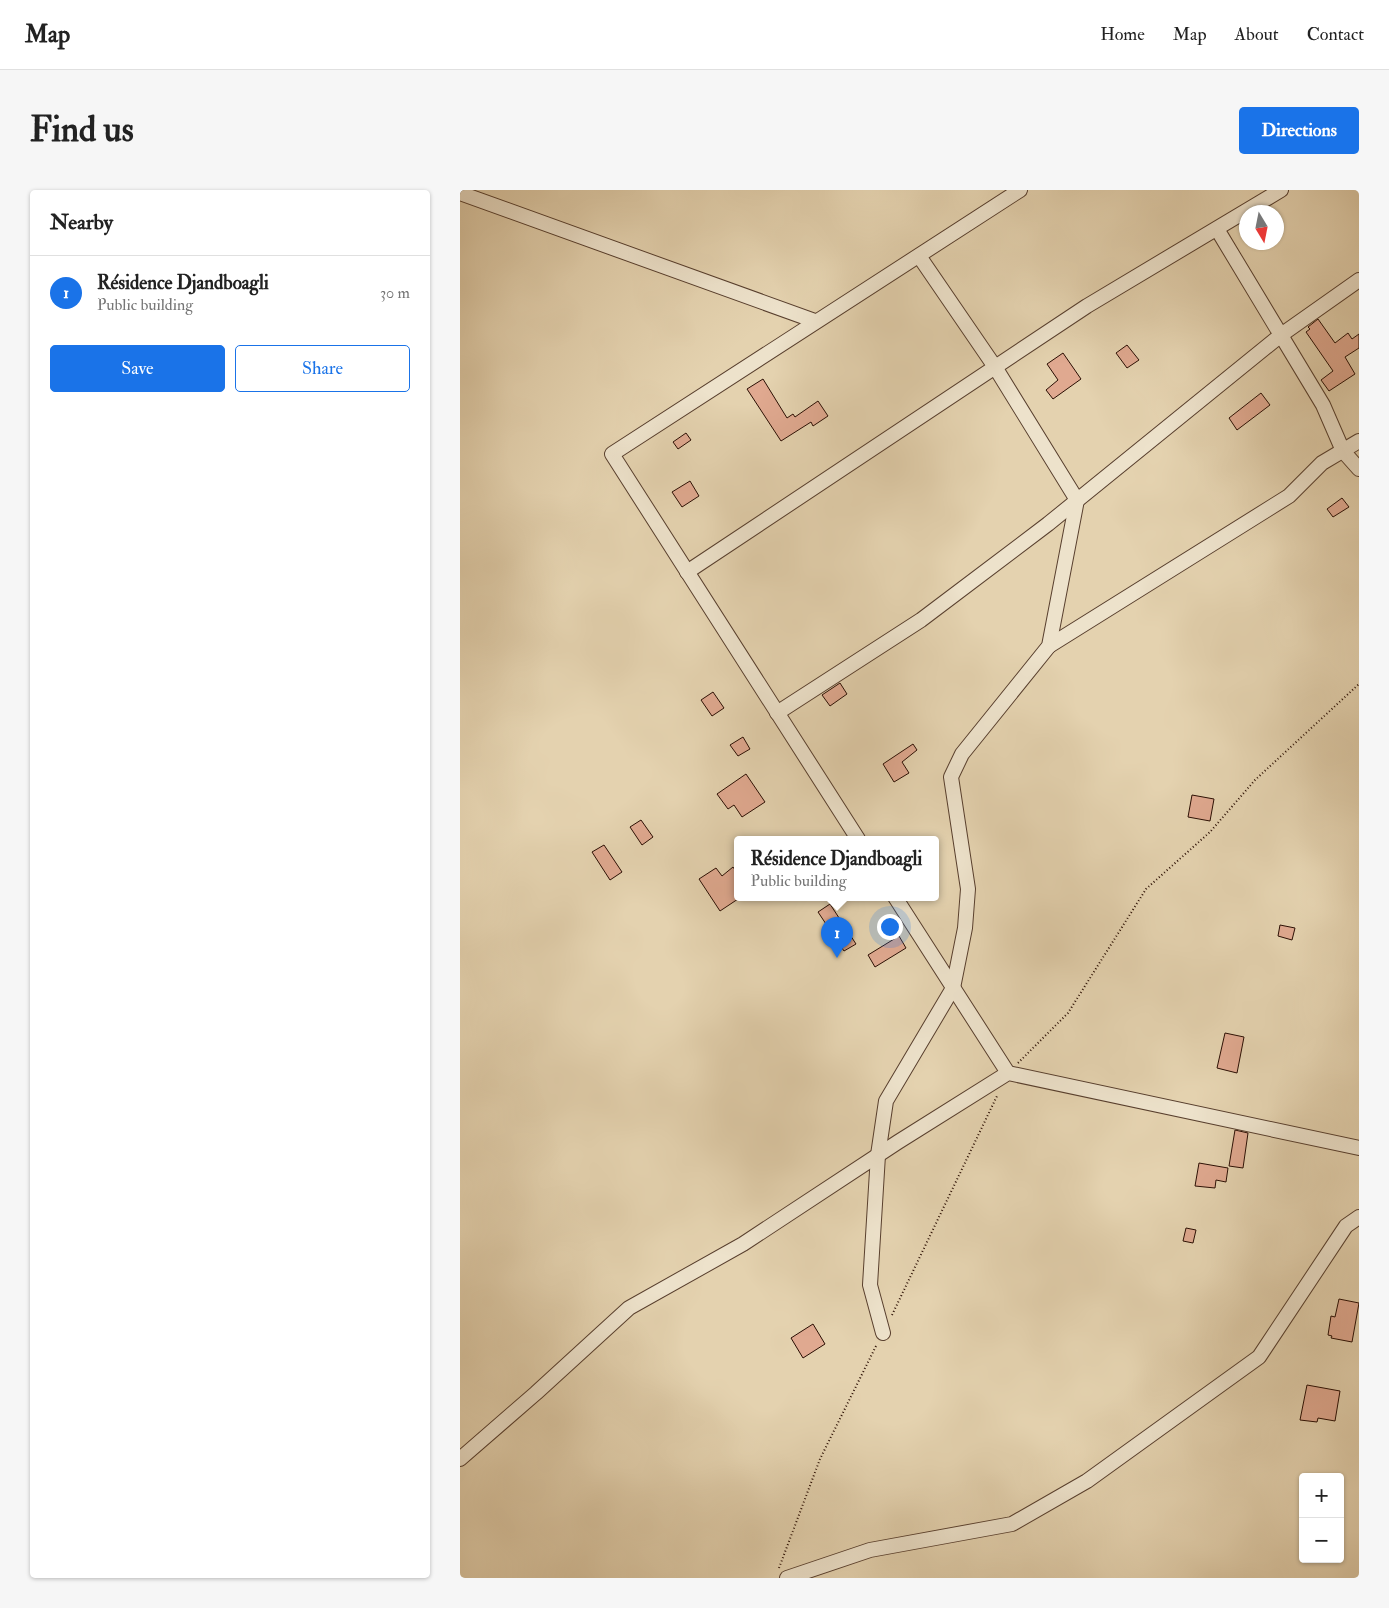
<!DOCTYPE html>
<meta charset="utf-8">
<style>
:root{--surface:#fff;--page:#f6f6f6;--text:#222;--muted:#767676;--line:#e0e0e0;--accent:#1a73e8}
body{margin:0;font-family:"IM FELL Double Pica",serif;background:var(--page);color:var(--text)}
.controls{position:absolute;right:15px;bottom:15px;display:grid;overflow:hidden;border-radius:5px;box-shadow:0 1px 4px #0004}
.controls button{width:45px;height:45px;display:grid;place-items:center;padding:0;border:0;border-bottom:1px solid var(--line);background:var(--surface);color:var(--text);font:25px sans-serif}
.compass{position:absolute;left:779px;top:15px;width:45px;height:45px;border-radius:50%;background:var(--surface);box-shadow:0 1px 4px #0004;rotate:170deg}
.you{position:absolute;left:429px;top:736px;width:18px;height:18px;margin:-12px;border:4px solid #fff;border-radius:50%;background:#1a73e8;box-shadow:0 0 0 8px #1a73e833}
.badge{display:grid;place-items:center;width:32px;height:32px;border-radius:50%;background:var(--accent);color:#fff;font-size:16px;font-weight:700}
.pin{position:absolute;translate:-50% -41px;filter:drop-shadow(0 1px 2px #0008)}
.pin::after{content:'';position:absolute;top:26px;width:18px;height:15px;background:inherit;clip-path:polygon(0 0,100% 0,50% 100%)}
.popup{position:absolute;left:274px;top:646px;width:205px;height:65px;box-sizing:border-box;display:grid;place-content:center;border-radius:5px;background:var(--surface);filter:drop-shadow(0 1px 4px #0005);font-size:16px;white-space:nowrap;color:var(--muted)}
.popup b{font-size:19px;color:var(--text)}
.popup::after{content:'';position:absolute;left:50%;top:100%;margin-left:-10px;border:10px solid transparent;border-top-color:var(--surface)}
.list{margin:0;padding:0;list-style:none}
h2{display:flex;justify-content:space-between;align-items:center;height:65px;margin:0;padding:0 20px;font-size:21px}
h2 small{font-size:16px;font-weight:400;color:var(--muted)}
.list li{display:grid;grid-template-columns:32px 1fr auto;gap:15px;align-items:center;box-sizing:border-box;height:75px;padding:0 20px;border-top:1px solid var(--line)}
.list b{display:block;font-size:19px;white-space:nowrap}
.list p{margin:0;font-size:16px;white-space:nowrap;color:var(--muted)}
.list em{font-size:16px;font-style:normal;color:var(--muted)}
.actions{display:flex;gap:10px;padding:15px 20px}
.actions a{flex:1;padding:11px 0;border:1px solid var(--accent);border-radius:5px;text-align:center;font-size:18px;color:var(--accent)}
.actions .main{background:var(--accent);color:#fff}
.map{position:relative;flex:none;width:899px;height:1388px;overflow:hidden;border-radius:5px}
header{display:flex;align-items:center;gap:30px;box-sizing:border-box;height:70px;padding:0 25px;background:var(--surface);border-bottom:1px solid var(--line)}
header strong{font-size:24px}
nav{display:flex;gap:28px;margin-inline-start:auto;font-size:18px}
.intro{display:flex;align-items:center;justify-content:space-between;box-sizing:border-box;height:120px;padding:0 30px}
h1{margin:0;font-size:35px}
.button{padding:12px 22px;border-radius:5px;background:var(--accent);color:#fff;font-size:18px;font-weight:700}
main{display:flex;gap:30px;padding:0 30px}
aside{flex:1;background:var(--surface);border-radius:5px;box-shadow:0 1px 4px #0004}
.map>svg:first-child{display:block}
</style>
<header>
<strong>Map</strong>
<nav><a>Home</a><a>Map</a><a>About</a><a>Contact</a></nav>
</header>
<div class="intro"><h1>Find us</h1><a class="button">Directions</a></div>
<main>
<aside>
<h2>Nearby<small></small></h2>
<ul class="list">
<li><span class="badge">1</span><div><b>Résidence Djandboagli</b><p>Public building</p></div><em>30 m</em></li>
</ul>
<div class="actions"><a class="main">Save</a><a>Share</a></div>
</aside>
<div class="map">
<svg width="899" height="1388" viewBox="0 0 899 1388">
<rect width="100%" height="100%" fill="#e4d2af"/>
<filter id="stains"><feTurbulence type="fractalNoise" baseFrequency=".004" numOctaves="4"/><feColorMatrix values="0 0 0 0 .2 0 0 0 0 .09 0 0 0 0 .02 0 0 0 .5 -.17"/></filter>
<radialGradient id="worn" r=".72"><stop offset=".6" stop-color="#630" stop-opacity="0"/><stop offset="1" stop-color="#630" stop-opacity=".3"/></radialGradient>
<!-- building -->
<g fill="#e0a990" stroke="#2a0e03">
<path d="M858,129L875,153L888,143L892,149L899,144V158L885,167L895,184L869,201L861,190L873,181L846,142L850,139L848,137Z"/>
<path d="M667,155L679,170L667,178L656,163Z"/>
<path d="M603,163L621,189L593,209L586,200L598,190L587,174Z"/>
<path d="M303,189L327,228L333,224L335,227L358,211L368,226L353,236L351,232L321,251L287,199Z"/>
<path d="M801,203L810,215L777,240L769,228Z"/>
<path d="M226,243L231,250L218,259L213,252Z"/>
<path d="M230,291L239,306L222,317L212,302Z"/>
<path d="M882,308L889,317L873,327L867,319Z"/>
<path d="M380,493L387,504L370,516L362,505Z"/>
<path d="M253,502L264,518L252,526L241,510Z"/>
<path d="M283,547L290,559L278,566L270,555Z"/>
<path d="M453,554L457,560L442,572L449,583L434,592L423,574Z"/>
<path d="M286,584L305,612L282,627L274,615L268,619L257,604Z"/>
<path d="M732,605L754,609L750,631L728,627Z"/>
<path d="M181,630L193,647L182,655L170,637Z"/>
<path d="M144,655L162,682L150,690L132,662Z"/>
<path d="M273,677L278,684V709L260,721L239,689L256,678L262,686Z"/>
<path d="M370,714L396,754L384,761L358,722Z"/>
<path d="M820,735L835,738L832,750L818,746Z"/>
<path d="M439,746L446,758L415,777L408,765Z"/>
<path d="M765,843L784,847L777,883L757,878Z"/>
<path d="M775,940L788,943L783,978L769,976Z"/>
<path d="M739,973L768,978L766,992L756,990L755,998L735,996Z"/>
<path d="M726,1038L736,1040L733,1053L723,1051Z"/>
<path d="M879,1109L899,1113L892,1152L871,1148L872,1146L868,1145L871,1126L875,1127Z"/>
<path d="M353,1134L365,1154L343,1168L331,1148Z"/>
<path d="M847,1195L880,1201L875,1231L858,1228L857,1232L840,1230Z"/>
</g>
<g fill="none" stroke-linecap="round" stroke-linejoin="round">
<!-- minor casing -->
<g stroke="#583f2e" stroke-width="16">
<g id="minor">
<path d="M0,3L355,131"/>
<path d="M757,39L863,215L883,261L899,279"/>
<path d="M227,382L627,116L821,0"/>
<path d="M589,456L829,306L862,273L899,251"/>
<path d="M317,523L461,430L588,334L821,145L899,90"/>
<path d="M398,649L152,264L560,0"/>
<path d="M435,707L548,883"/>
<path d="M423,1143L410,1095L418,965L426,911L493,798L505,738L508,699L491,587L502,564L589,456L617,310L535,177L459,66"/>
<path d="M0,1269L76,1203L169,1118L283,1054L438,952L548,883L899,958"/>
<path d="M327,1388L410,1360L552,1334L627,1291L799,1167L886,1036L899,1027"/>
</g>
</g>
<!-- path -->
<g stroke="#2a0e03" stroke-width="2" stroke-dasharray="1 2.5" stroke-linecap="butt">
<path d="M558,873L608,823L686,699L750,642L795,590L899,494"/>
<path d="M432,1125L537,906"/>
<path d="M319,1378L360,1269L417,1154"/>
</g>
<!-- minor -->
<use href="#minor" stroke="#ede2cb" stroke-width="14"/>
</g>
<rect width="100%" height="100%" filter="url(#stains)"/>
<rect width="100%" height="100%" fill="url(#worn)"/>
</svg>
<div class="controls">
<button>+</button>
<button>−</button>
</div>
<svg class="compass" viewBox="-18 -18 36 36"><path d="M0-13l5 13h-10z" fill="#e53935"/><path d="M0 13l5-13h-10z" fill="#767676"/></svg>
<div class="you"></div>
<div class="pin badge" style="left:377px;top:768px">1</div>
<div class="popup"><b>Résidence Djandboagli</b>Public building</div>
</div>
</main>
